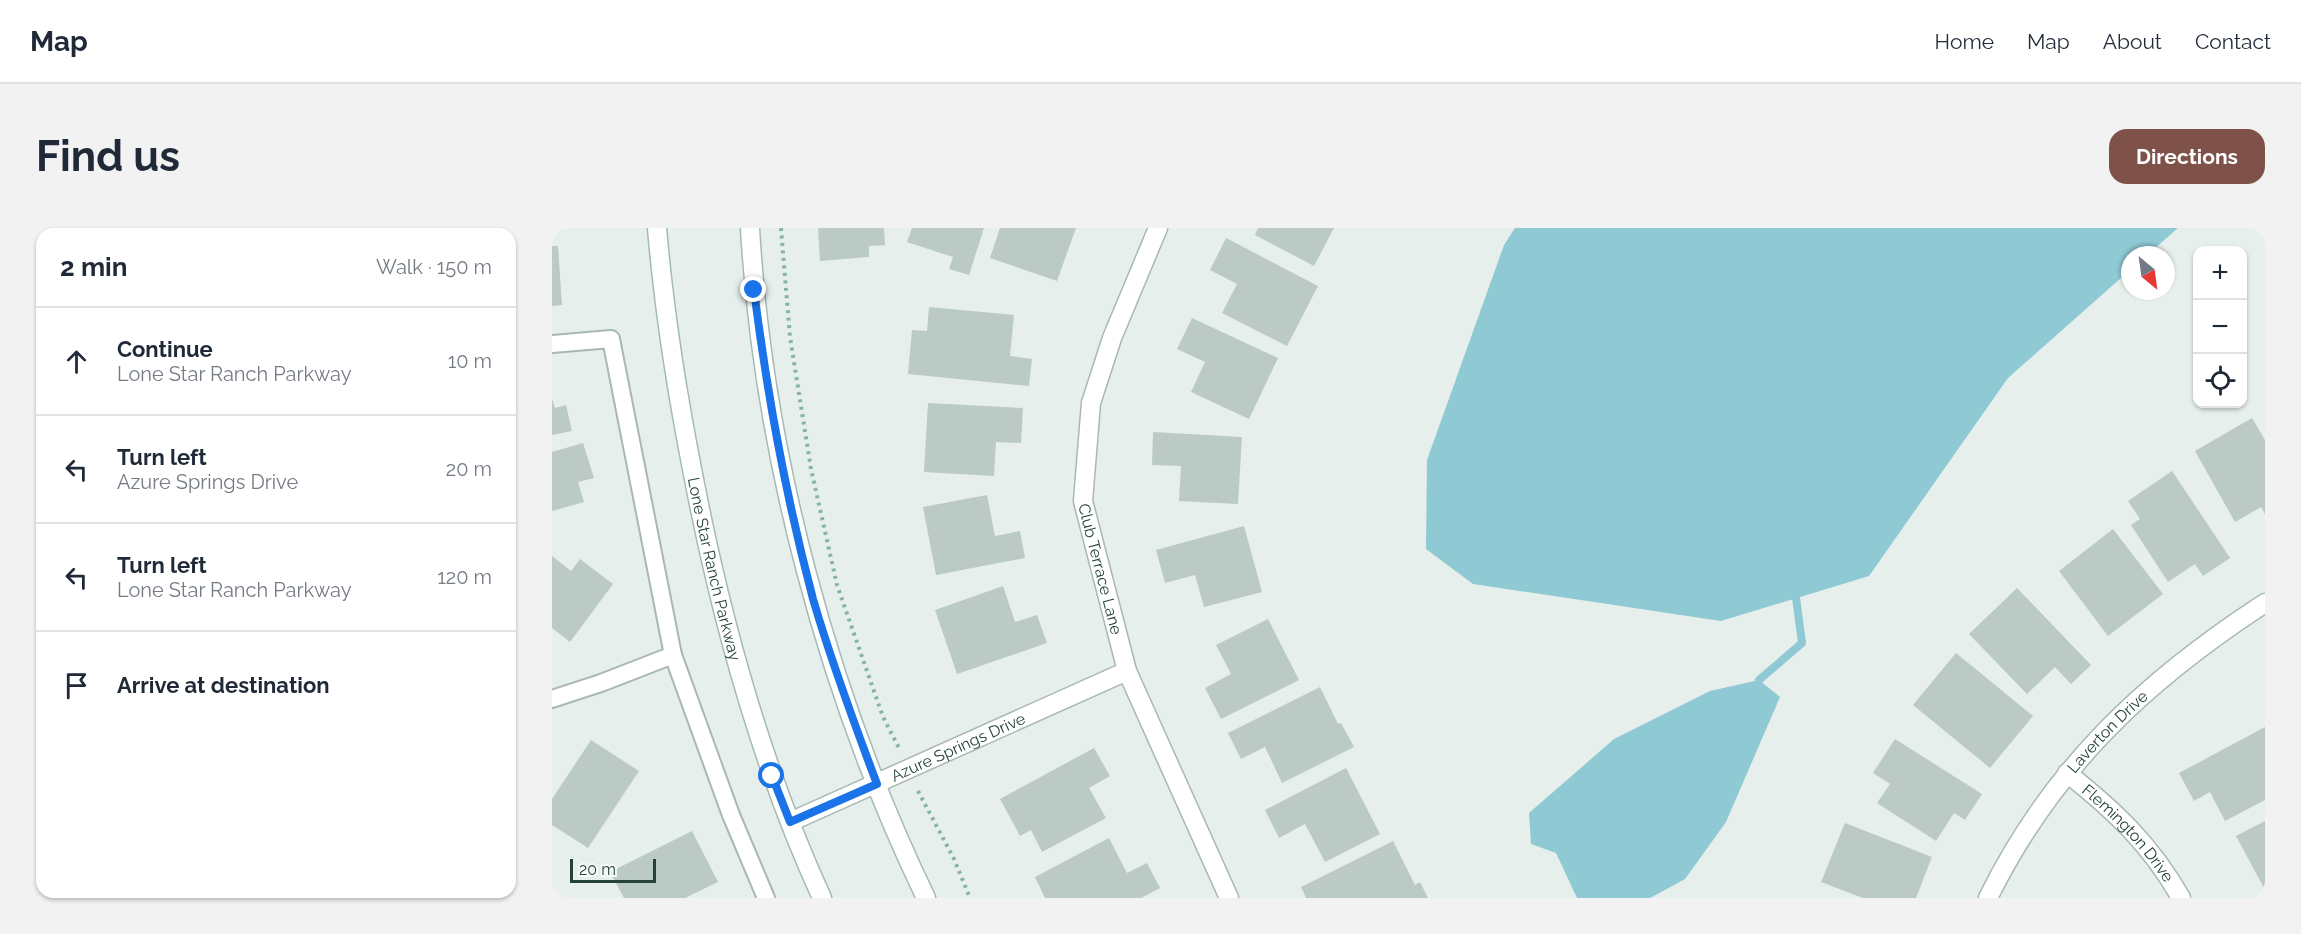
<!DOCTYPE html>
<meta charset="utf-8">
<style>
:root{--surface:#fff;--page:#f2f2f3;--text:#1f2937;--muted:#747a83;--line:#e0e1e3;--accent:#7f5249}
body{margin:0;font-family:Raleway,sans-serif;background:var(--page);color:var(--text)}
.controls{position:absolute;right:18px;top:18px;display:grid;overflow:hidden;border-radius:12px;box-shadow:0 2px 4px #0004}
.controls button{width:54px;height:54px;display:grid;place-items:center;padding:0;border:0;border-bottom:2px solid var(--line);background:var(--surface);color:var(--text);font:30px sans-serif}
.compass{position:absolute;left:1569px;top:18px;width:54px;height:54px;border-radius:50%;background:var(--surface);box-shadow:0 2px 4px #0004;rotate:151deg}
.scale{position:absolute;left:18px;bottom:15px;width:86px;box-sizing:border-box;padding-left:6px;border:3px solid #24423a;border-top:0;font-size:16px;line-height:21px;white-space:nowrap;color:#24423a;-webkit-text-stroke:4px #f7fbf9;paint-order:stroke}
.stop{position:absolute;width:18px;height:18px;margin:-14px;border:4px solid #1a73e8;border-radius:50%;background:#fff}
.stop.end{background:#1a73e8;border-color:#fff;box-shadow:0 2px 6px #0008}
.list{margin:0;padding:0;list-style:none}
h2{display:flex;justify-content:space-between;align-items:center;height:78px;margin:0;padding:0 24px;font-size:26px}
h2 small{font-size:20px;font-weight:400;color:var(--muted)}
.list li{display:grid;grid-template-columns:39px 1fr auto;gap:18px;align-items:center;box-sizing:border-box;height:108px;padding:0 24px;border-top:2px solid var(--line)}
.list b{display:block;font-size:22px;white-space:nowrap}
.list p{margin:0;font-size:20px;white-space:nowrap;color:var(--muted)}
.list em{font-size:20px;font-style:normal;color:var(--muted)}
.icon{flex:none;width:33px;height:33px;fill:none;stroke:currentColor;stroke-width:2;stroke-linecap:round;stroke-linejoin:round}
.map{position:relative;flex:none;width:1713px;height:670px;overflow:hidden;border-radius:18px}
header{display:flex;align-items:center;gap:36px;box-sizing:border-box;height:84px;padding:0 30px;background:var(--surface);border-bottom:2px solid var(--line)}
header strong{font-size:28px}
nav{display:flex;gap:33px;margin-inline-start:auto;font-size:21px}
.intro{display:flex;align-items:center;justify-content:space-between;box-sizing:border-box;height:144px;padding:0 36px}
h1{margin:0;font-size:42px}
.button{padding:15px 27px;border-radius:18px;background:var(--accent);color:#fff;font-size:21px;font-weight:700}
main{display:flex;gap:36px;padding:0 36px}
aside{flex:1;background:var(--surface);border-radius:18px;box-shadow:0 2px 4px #0004}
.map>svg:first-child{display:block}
</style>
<header>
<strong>Map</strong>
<nav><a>Home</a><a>Map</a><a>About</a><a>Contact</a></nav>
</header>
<div class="intro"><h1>Find us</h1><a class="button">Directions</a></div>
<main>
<aside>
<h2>2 min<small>Walk · 150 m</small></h2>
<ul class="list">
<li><svg class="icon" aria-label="ahead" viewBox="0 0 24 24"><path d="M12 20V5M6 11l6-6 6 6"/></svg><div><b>Continue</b><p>Lone Star Ranch Parkway</p></div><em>10 m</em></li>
<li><svg class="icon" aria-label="left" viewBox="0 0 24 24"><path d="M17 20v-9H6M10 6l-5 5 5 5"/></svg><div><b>Turn left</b><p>Azure Springs Drive</p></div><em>20 m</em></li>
<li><svg class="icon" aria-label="left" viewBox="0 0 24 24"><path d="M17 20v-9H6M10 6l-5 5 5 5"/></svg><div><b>Turn left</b><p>Lone Star Ranch Parkway</p></div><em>120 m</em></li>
<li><svg class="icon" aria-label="arrive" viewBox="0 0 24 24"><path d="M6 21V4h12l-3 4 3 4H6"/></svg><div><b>Arrive at destination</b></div></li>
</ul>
</aside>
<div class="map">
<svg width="1713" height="670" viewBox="0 0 1713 670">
<rect width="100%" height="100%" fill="#e6efeb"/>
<!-- water -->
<g fill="#8ec9d4">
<path d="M963,0H1626L1595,27H1578V42L1456,150L1317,348L1169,393L921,356L874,321L875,232L952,17Z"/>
<path d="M1207,452L1228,469L1174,594L1133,651L1098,670H1025L1004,625L979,616L977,585L1062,511L1158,463Z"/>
</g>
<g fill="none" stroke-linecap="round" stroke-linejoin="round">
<!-- stream -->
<path stroke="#8ec9d4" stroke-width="8" d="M1207,452L1250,415L1243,362"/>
</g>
<!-- building -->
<g fill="#bbcac4">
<path d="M266,0H332L333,17L317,18V29L268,33Z"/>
<path d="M360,0H432L417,47L397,41L401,29L355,14Z"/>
<path d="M448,0H524L505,53L438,30Z"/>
<path d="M706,0H782L762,38L703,7Z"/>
<path d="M674,10L766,58L735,118L670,85L685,56L658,42Z"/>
<path d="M0,18H6L10,77L0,78Z"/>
<path d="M377,79L462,87L458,128L480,131L477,158L356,146L360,102L375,103Z"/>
<path d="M640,90L726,130L697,191L639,164L653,134L625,121Z"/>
<path d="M0,171L3,180L14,177L20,203L0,207Z"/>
<path d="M376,175L471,180L469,215L444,214L442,248L372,244Z"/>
<path d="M1700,190L1713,212V286L1709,279L1683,294L1643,223Z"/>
<path d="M601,204L690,209L686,276L627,273L629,238L600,237Z"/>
<path d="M31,215L42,250L26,254L32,274L0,283V224Z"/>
<path d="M1620,243L1678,330L1651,348L1643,336L1616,354L1579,297L1588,291L1576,273Z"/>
<path d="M435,267L443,308L468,303L473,330L384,347L371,279Z"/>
<path d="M692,298L710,364L652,379L643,347L613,355L604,322Z"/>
<path d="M1561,301L1611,366L1556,408L1507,343Z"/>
<path d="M0,328L19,343L28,331L61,356L18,414L0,400Z"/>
<path d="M451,358L463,394L485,387L495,415L405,446L383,382Z"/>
<path d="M1465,360L1539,437L1519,456L1503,439L1475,466L1417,406Z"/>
<path d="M716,391L747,452L669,491L653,460L679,446L664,417Z"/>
<path d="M1404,425L1481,488L1438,540L1361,477Z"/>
<path d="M768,459L786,496L789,495L802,519L730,555L713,519L689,531L676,505Z"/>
<path d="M1713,499V572L1673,593L1658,564L1642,573L1627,545Z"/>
<path d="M1343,511L1430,566L1413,592L1402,585L1384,613L1325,575L1338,556L1321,545Z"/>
<path d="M39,512L87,543L36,620L0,597V571Z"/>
<path d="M542,520L558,548L537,560L554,590L490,624L479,602L468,608L448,571Z"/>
<path d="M794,540L828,606L773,634L753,596L727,610L713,582Z"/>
<path d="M1713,593V662L1684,608Z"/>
<path d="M1293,595L1380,629L1364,670H1311L1269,654Z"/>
<path d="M140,603L166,654L133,670H72L58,644Z"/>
<path d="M557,610L575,645L595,635L608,660L589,670H493L483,649Z"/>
<path d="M841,613L863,657L868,654L876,670H754L749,659Z"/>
</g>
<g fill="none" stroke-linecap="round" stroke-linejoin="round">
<!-- lane casing -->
<g stroke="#a8b8b2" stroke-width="20">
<g id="lane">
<path d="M0,116L59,111L121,427L179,587L214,670"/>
<path d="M0,471L49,455L121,427"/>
</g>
</g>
<!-- street casing -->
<g stroke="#a8b8b2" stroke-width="21">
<g id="street">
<path id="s1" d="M606,0L560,110L539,175L531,273L575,443L677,670"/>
<path id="s2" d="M1515,545C1563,583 1599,617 1629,670"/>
<path id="s3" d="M238,594L575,443"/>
<path id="s4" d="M1436,670C1500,540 1593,453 1713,375"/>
</g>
</g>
<!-- secondary casing -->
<g stroke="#a4bbb3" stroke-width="21">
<g id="secondary">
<path id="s5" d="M105,0C112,83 125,165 141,246C169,392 208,535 270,670"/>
<path d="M198,0C211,225 276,467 374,670"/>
</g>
</g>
<!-- path -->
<g stroke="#86b3a5" stroke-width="4" stroke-dasharray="3 4.5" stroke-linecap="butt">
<path d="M229,0L238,109L259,241L285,357L331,489L347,520"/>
<path d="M366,563L402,631L418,670"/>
</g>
<!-- lane -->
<use href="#lane" stroke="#fff" stroke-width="16"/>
<!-- street -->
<use href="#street" stroke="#fff" stroke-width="18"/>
<!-- secondary -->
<use href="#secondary" stroke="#fff" stroke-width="18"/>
</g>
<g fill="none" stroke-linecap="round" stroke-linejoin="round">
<!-- route -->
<path stroke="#1a73e8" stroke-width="8" d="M202,62C215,166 234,269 261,371C279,433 302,495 325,556L238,594L220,548"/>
</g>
<g text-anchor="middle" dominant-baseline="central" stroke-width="5" stroke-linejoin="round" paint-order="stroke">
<!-- street labels -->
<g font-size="16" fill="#24423a" stroke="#f7fbf9">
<text stroke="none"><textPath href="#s1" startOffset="356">Club Terrace Lane</textPath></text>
<text stroke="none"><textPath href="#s5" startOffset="346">Lone Star Ranch Parkway</textPath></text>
<text stroke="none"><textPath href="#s4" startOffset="206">Laverton Drive</textPath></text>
<text stroke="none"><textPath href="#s3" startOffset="184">Azure Springs Drive</textPath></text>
<text stroke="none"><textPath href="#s2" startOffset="86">Flemington Drive</textPath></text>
</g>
</g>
</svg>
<div class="controls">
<button>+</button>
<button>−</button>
<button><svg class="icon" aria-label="locate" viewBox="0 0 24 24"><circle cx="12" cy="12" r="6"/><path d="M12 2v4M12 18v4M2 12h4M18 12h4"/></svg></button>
</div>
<svg class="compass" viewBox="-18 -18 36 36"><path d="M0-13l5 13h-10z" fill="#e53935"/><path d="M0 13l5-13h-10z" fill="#747a83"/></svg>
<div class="scale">20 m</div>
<div class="stop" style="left:220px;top:548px"></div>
<div class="stop end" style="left:202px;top:62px"></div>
</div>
</main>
